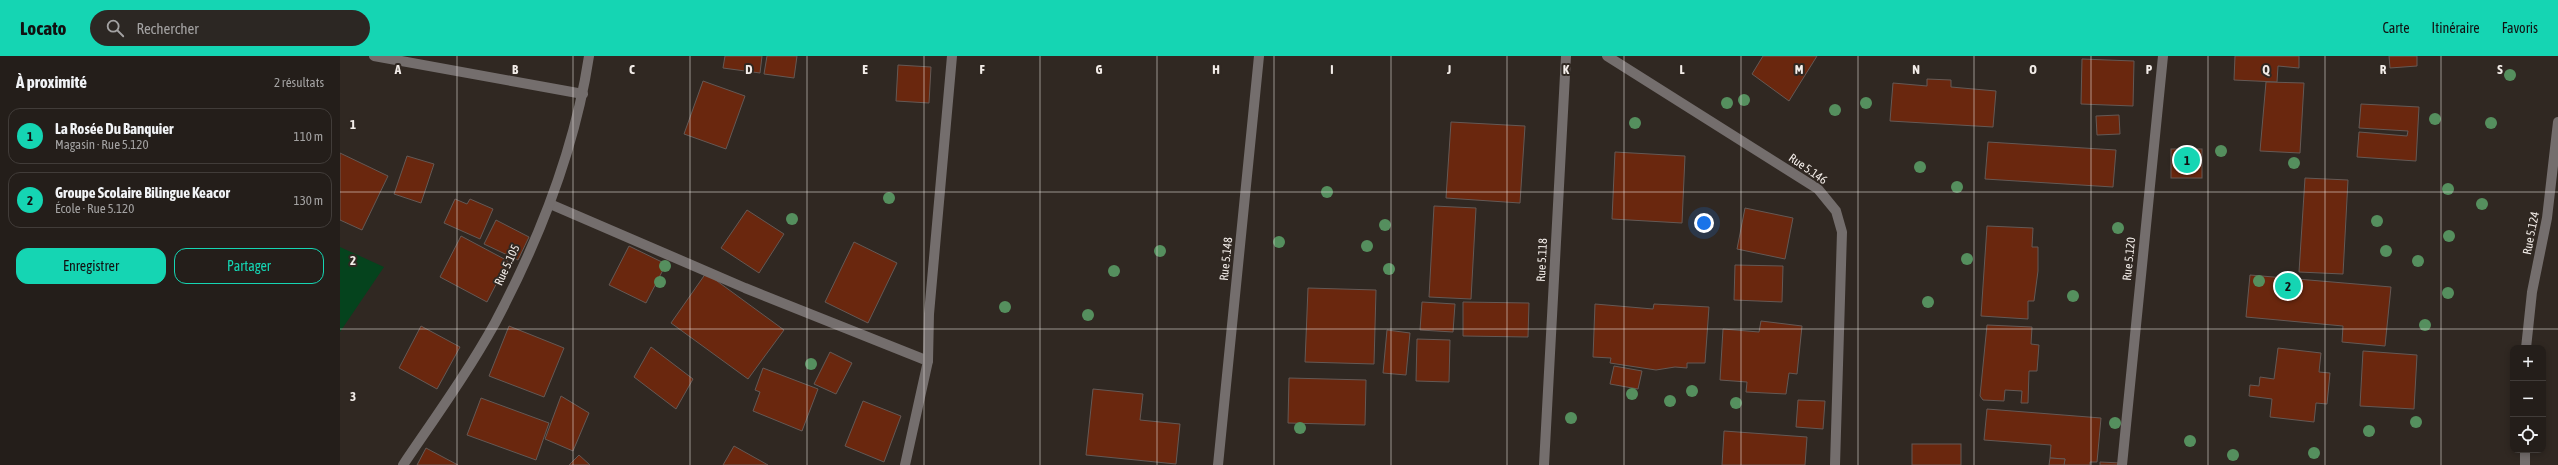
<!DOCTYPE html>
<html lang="fr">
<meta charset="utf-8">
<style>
:root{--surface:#241e1a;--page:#2c2723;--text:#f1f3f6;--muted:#a3a2a2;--line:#413c39;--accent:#15d5b3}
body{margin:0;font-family:"Asap Condensed",sans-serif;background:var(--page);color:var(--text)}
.controls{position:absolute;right:12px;bottom:12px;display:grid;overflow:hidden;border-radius:8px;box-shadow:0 2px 6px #0003}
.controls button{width:36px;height:36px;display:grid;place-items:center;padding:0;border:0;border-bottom:1px solid var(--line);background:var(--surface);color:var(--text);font:20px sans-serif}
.you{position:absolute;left:1364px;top:167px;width:14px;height:14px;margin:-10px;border:3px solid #fff;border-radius:50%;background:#1a73e8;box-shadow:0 0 0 6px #1a73e833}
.badge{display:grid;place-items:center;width:26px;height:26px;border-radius:50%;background:var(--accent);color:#111;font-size:13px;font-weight:700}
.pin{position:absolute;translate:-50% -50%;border:2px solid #fff;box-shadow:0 1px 4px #0006}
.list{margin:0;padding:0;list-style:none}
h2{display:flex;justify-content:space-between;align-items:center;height:52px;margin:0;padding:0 16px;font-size:17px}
h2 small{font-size:13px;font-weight:400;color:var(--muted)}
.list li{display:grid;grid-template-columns:26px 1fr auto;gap:12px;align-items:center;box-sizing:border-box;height:56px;margin:0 8px 8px;padding:0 8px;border:1px solid var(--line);border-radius:12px}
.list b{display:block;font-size:15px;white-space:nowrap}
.list p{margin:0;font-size:13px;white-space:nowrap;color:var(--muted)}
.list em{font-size:13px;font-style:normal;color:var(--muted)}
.actions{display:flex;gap:8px;padding:12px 16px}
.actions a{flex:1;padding:9px 0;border:1px solid var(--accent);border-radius:12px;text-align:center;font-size:14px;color:var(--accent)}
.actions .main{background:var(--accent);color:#111}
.icon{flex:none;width:22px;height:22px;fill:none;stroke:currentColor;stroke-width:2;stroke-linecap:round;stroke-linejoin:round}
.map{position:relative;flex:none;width:2218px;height:409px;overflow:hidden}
header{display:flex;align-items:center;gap:24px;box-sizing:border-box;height:56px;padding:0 20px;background:var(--accent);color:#111}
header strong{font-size:19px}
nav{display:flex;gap:22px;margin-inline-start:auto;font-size:14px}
.search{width:280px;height:36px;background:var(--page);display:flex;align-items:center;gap:10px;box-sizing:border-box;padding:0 14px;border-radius:22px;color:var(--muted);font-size:15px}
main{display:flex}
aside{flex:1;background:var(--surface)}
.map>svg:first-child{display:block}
</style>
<header>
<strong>Locato</strong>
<div class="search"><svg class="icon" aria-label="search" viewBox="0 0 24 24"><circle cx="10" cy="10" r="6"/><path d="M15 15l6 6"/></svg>Rechercher</div>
<nav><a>Carte</a><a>Itinéraire</a><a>Favoris</a></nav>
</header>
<main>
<aside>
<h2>À proximité<small>2 résultats</small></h2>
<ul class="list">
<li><span class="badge">1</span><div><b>La Rosée Du Banquier</b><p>Magasin · Rue 5.120</p></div><em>110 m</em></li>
<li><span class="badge">2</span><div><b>Groupe Scolaire Bilingue Keacor</b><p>École · Rue 5.120</p></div><em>130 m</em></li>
</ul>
<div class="actions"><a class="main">Enregistrer</a><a>Partager</a></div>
</aside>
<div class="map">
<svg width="2218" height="409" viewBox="0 0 2218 409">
<rect width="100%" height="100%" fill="#302822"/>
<!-- green -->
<path fill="#05431d" d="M0,191L44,211L0,276Z"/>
<!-- building -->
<g fill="#6a270e" stroke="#645955">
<path d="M385,0H422L420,17L383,12Z"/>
<path d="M427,0H457L454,22L424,18Z"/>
<path d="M1423,0H1477L1449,45L1412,18Z"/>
<path d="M1895,0H1959V12L1938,10L1937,26L1894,24Z"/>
<path d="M2049,0H2077V10L2050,12Z"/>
<path d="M1742,3L1794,5L1793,50L1741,48Z"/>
<path d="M558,9L591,11L589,47L556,45Z"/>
<path d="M1587,23L1611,24V31L1656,35L1653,71L1550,65L1553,27L1587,30Z"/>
<path d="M363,25L405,40L386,93L344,78Z"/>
<path d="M1926,26L1964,27L1960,97L1920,95Z"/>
<path d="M2021,48L2079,51L2076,105L2017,101L2019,76L2067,80L2068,75L2019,72Z"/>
<path d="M1779,59L1780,78L1757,79L1756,60Z"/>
<path d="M1111,66L1185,70L1180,147L1106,142Z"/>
<path d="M1648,86L1776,94L1773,131L1645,123Z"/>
<rect x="1831" y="93" width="31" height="29"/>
<path d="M1275,96L1345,100L1342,167L1272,163Z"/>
<path d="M0,97L48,120L22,174L0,164Z"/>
<path d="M67,100L94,108L81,147L54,138Z"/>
<path d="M1965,122L2008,124L2003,218L1959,216Z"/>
<path d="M115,143L127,148L130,143L153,153L140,183L104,167Z"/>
<path d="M1094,150L1136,152L1131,243L1089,241Z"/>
<path d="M1405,152L1453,162L1445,203L1397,193Z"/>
<path d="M407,154L444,178L419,217L381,192Z"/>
<path d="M156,164L189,181L178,204L144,188Z"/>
<path d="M1647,170L1693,172L1692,191H1698V215L1694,245H1688V263L1641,260Z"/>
<path d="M121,180L168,205L147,246L100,221Z"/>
<path d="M514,186L557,207L528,267L485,246Z"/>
<path d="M289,190L326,208L306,247L269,229Z"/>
<path d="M1395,209L1443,210L1442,246L1394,244Z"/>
<path d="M366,217L444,274L408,323L331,267Z"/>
<path d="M1910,219L2051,231L2045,290L2002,286L2003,270L1906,261Z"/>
<path d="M968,232L1036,234L1034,308L965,306Z"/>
<path d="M1082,246L1115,248L1113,276L1080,274Z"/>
<path d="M1123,246L1189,247L1188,281L1123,280Z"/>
<path d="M1255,248L1313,253L1314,248L1369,251L1365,307H1347V312L1335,311L1316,314L1270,307L1271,302L1253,301Z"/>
<path d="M1421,265L1462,270L1457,318L1449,317L1446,338L1406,336L1407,326L1380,324L1383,273L1419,276Z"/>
<path d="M1647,269L1692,271L1691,288L1699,289L1697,315H1689L1688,347H1681L1682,335L1665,334L1664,345L1643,344L1640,340Z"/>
<path d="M81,270L120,291L97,333L59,312Z"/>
<path d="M169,270L224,292L204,341L149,320Z"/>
<path d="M1047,274L1070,277L1066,319L1043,317Z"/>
<path d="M1077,283L1110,284L1109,326L1076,325Z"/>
<path d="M311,291L353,323L336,353L294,321Z"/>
<path d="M1938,292L1981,297L1979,316L1990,317L1987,348L1976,347L1974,366L1930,361L1932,343L1909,340L1910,329L1919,330L1920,321L1934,323Z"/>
<path d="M2023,295L2077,299L2074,353L2020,350Z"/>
<path d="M490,296L512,307L496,338L474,328Z"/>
<path d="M1274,310L1302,315L1298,333L1270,328Z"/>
<path d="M423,312L478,333L462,375L413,355L420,336L415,334Z"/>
<path d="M949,322L1026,324L1025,369L948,367Z"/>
<path d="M753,333L803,338L800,364L840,368L836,408L746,399Z"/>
<path d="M221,340L249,357L233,395L205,383Z"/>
<path d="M141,342L209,367L196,404L127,379Z"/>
<path d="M1458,344L1485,345L1483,373L1456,371Z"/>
<path d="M523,345L561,360L544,406L505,390Z"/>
<path d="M1647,353L1761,362L1757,406H1750V409H1724L1725,403L1710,402L1711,389L1644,384Z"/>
<path d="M1384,375L1467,381L1465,409H1382Z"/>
<rect x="1572" y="388" width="49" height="21"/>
<path d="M394,390L428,409H383Z"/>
<path d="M86,392L118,409H77Z"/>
<path d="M239,399L250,409H229Z"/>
<path d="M1710,402L1725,403L1724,409H1709Z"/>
<path d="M1760,406L1781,407L1780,409H1760Z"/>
</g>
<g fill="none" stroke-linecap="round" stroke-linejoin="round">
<!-- street -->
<g stroke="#746e6d" stroke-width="10">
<path d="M34,0L243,38"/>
<path d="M1267,0L1478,133L1496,155L1502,176L1495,409"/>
<path d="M210,148L405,232L588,305"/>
<path d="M2186,292L2192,236L2207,162L2218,66"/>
<path d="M63,409C94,363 128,316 155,267C199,184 235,93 249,0"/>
<path d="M565,409L588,305L589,258L612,0"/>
<path d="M878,409L919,0"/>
<path d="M1204,409L1226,0"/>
<path d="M1782,409L1823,0"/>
<path d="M2185,409V394"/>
</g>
</g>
<!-- trees -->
<g fill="#558f5e">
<circle cx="2170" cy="19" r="6"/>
<circle cx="1404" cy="44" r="6"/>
<circle cx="1387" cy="47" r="6"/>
<circle cx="1526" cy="47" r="6"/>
<circle cx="1495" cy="54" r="6"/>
<circle cx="2095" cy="63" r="6"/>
<circle cx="1295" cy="67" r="6"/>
<circle cx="2151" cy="67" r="6"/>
<circle cx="1881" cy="95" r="6"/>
<circle cx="1954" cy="107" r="6"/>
<circle cx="1580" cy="111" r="6"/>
<circle cx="1617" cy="131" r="6"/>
<circle cx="2108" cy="133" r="6"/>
<circle cx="987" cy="136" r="6"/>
<circle cx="549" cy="142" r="6"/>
<circle cx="2142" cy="148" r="6"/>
<circle cx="452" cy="163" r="6"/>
<circle cx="2037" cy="165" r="6"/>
<circle cx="1045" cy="169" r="6"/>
<circle cx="1778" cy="172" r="6"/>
<circle cx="2109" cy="180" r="6"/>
<circle cx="939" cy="186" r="6"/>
<circle cx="1027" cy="190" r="6"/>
<circle cx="820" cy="195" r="6"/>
<circle cx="2046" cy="195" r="6"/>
<circle cx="1627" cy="203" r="6"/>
<circle cx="2078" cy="205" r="6"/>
<circle cx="325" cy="210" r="6"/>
<circle cx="1049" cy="213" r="6"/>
<circle cx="774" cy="215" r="6"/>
<circle cx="1919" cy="225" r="6"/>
<circle cx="320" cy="226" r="6"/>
<circle cx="2108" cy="237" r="6"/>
<circle cx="1733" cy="240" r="6"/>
<circle cx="1588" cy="246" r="6"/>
<circle cx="665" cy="251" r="6"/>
<circle cx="748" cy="259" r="6"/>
<circle cx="2085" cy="269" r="6"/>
<circle cx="471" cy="308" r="6"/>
<circle cx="1352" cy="335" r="6"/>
<circle cx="1292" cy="338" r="6"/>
<circle cx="1330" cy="345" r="6"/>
<circle cx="1396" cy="347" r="6"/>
<circle cx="1231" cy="362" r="6"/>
<circle cx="2076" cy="366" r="6"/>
<circle cx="1775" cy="367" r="6"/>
<circle cx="960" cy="372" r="6"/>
<circle cx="2029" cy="375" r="6"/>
<circle cx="1850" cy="385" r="6"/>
<circle cx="1974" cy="397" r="6"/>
<circle cx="1893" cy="399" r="6"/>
</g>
<!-- grid -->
<path fill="none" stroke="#f3ede9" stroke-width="1" stroke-opacity="0.55" d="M117,0V409M233,0V409M350,0V409M467,0V409M584,0V409M700,0V409M817,0V409M934,0V409M1051,0V409M1167,0V409M1284,0V409M1401,0V409M1518,0V409M1634,0V409M1751,0V409M1868,0V409M1985,0V409M2101,0V409M0,136H2218M0,273H2218"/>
<g text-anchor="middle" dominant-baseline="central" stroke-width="4" stroke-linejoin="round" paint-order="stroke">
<!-- street labels -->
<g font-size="12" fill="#f3ede9" stroke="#302822">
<text transform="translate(1468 113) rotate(35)">Rue 5.146</text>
<text transform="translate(2191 177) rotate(-79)">Rue 5.124</text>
<text transform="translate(886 203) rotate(-84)">Rue 5.148</text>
<text transform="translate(1789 203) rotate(-84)">Rue 5.120</text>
<text transform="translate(1202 204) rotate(-87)">Rue 5.118</text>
<text transform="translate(167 209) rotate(-65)">Rue 5.105</text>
</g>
</g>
<g font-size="13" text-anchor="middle" font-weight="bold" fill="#f3ede9" stroke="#302822" stroke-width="4" stroke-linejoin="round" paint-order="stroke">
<text x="58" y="18">A</text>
<text x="175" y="18">B</text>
<text x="292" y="18">C</text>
<text x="409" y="18">D</text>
<text x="525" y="18">E</text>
<text x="642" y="18">F</text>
<text x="759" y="18">G</text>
<text x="876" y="18">H</text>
<text x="992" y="18">I</text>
<text x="1109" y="18">J</text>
<text x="1226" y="18">K</text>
<text x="1342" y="18">L</text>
<text x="1459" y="18">M</text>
<text x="1576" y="18">N</text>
<text x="1693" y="18">O</text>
<text x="1809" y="18">P</text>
<text x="1926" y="18">Q</text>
<text x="2043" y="18">R</text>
<text x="2160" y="18">S</text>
<text x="13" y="73">1</text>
<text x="13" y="209">2</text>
<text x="13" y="345">3</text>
</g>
</svg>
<div class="controls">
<button>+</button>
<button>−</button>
<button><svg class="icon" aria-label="locate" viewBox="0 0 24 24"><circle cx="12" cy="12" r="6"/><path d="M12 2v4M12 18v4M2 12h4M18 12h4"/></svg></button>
</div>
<div class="you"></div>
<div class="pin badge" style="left:1847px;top:104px">1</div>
<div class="pin badge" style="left:1948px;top:230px">2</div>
</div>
</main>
